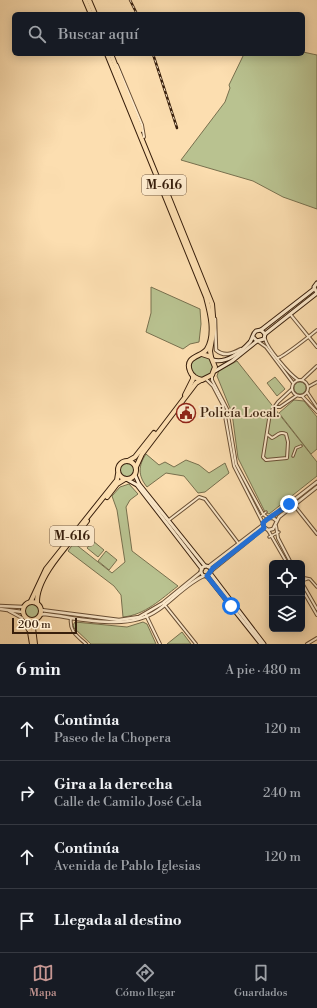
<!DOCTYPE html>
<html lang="es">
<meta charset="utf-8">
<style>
:root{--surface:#171b24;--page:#242831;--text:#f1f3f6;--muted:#9ea1a6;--line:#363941;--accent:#c59692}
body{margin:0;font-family:"Libre Bodoni",serif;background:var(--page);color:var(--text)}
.controls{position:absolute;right:12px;bottom:12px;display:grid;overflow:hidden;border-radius:6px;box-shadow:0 2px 10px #0003}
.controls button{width:36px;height:36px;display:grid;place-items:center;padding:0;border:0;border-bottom:1px solid var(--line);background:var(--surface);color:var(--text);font:20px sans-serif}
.scale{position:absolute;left:12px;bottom:10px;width:65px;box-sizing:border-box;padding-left:4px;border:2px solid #381f0c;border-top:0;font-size:11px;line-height:14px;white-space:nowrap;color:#381f0c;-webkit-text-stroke:3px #fdeacc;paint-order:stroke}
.stop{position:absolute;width:12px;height:12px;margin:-9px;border:3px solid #1a73e8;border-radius:50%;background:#fff}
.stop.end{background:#1a73e8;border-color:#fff;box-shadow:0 1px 4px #0008}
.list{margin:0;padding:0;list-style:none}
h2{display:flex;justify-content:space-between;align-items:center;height:52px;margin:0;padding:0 16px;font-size:17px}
h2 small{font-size:13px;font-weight:400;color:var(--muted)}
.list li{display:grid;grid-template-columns:26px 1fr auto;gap:12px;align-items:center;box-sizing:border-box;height:64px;padding:0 16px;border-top:1px solid var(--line)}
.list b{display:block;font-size:15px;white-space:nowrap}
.list p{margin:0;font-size:13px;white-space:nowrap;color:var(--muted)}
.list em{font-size:13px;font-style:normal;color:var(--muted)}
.icon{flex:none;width:22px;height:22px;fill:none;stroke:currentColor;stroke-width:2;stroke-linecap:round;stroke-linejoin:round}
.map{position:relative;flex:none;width:317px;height:644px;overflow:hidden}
.search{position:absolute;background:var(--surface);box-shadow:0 2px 10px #0003;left:12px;right:12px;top:12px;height:44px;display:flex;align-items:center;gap:10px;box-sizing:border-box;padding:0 14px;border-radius:6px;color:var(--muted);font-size:15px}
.sheet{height:308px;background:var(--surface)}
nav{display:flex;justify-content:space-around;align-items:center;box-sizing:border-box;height:56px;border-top:1px solid var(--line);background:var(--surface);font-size:11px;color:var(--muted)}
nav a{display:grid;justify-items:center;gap:2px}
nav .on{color:var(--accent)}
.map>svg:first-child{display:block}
</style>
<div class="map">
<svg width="317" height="644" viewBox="0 0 317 644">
<rect width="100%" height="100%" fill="#fcdeb0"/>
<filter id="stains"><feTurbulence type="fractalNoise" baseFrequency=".005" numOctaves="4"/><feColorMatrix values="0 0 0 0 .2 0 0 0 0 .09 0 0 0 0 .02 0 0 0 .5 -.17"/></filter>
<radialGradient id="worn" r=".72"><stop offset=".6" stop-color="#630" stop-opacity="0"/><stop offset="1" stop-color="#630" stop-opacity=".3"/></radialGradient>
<!-- green -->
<g fill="#b9c290" stroke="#78704e">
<path d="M303,52L317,55V209L283,197L253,181L181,160L225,102L230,88L229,85L244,54H303Z"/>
<path d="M151,287L200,309L201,324L199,342L190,344L183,349L146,332L151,313Z"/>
<circle cx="202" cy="367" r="11"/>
<path d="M237,361L317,462V476L269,514L265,512L238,458L232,413L217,376L219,370Z"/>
<path d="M275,377L285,389L277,396L267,383Z"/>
<circle cx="300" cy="388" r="6"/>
<path d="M294,400L304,401L317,417V449L311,454L279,413Z"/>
<path d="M146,454L159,465L165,462L174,467L186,460L199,465L209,473L225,463L229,473L205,492L198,493L184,476L166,473L147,487C138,476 138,466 146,454Z"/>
<circle cx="127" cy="470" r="8"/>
<path d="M129,484L138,494L130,500L126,507L132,551L178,586C161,599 145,615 123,617L121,595L114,586L68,551L74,543L112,573L125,562L117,510L112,496L120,487Z"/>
<path d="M93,541L104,550L98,557L87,548Z"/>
<path d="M106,551L117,560L109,570L98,561Z"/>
<circle cx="32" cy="611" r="8"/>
<path d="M75,622L127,627L143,622L147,624L156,644H91L74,628L73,625Z"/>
<path d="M182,632L191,644H167Z"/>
</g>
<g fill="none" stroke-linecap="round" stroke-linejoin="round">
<!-- pedestrian casing -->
<g stroke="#694f35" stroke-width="3.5">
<g id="pedestrian">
<path d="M293,456L296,448L301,446"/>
<path d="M261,516L266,512"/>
<path d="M269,537L279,532"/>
<path d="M305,578L310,579L317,587"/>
<path d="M302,581L307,579"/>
</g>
</g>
<!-- minor casing -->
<g stroke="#694f35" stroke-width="4">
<g id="minor">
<path d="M117,65L142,125L144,137"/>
<path d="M290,314L317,347"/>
<path d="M265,339C267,348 289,374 298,380"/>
<path d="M259,342L266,347L293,383"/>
<path d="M278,358C283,357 311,335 317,330"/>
<path d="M212,375V380L227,409L236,464L263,514L268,518"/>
<path d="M206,379L213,386L223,405L234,466L263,523"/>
<circle cx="300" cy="388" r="8"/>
<path d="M302,380L317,366"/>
<path d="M308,387L317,382"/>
<path d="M307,392L317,407"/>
<path d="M302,396L317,412"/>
<path d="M275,407H280L296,396"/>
<path d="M267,434L272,438C277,436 279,431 286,434L288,442L287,458L266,460L263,457L270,413L278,402L292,389"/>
<path d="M294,505L317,534"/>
<path d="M169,520L199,497L205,499L239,544"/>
<path d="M276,526L278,538L291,563"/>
<path d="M268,530L287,563"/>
<path d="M302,583L317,609"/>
<path d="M302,589L317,615"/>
<path d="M164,604L196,644"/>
<path d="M9,611L22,618L28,630"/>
<path d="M146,615L160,644"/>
<path d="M71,618C69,631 77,636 86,644"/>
<path d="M307,644L317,638"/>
</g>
</g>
<!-- tertiary casing -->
<g stroke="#694f35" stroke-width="4.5">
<g id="tertiary">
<path d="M215,319L216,350C224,357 232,354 241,349"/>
<path d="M272,517L317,482"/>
<path d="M277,521L273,518H268L263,523L264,527L268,530L273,529L279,517L317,487"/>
<path d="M208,567L263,525"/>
<path d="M211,571L264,528"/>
<path d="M0,606L23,607"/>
<path d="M0,609L22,612"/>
<path d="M41,610L119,620L139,617L163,603L201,572"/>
<path d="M40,615L44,614C80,618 127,632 158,610C171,601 190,581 204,576"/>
</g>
</g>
<!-- secondary casing -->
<g stroke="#381f0c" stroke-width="5">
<g id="secondary">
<path d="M317,283L314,287L317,293"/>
<path d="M261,330L314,289"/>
<path d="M265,334L317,293"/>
<path d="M213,360C226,364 241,352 250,342C253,338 252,334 256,331L261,330L265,334L264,339L257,341L253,337"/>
<path d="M215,371L232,361L257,341"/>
<path d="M135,475L139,484L205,566"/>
<path d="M128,480L137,485L202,569"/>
<circle cx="206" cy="571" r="5"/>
<path d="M210,573L264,644"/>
<path d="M207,576L261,644"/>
</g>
</g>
<!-- trunk casing -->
<g stroke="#381f0c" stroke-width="6">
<g id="trunk">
<path d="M85,0L91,14"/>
<path d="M89,0L95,14"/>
<path d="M107,54L206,297C210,312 216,334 207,349C202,357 184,356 190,371C192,377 197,379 202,380L212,375L215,367L211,357L202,354"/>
<path d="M111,54L141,130"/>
<path d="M168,195L212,304L214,328L210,351L211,357"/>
<path d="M185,395L193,379V376"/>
<circle cx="127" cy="470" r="9"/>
<path d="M128,461L135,457L154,433"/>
<path d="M136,467L142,454L196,383L201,380"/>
<path d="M107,497L117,484L125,479"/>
<path d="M31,601L46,569L117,480L118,474"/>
<circle cx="32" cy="611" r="9"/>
<path d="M37,603C36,576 71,542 87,521"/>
<path d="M28,620L32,644"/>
<path d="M35,620L33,628L35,644"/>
</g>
</g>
<!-- pedestrian -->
<use href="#pedestrian" stroke="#fdeacc" stroke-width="1.5"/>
<!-- minor -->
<use href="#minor" stroke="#fdeacc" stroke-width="2"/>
<!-- tertiary -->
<use href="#tertiary" stroke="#fdeacc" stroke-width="2.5"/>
<!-- secondary -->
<use href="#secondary" stroke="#fdeacc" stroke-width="3"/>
<!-- trunk -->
<use href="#trunk" stroke="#fcdeb0" stroke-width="4"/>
<!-- rail casing -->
<g stroke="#381f0c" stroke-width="2.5">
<g id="rail">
<path d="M130,0L137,14"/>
<path d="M153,54L177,128"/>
</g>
</g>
<!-- rail -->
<use href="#rail" stroke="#fdeacc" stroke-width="1" stroke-dasharray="3" stroke-linecap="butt"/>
</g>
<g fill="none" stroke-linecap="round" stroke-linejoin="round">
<!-- route -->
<path stroke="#1a73e8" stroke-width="5" d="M231,606L207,576L213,568L264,528L263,523C266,519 283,509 289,504"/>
</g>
<!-- icons -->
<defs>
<g id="civic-ring" transform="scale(1)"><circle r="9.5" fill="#fdeacc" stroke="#8f2418" stroke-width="1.5"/><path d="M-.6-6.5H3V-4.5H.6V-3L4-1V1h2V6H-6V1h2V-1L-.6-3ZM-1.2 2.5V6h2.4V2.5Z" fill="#8f2418"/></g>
</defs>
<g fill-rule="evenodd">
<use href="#civic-ring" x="186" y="413"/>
</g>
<g text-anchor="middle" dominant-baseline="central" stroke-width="3.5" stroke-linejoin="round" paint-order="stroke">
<!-- shield labels -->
<g fill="#fdeacc" stroke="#735c46" stroke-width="1">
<rect x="142" y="175" width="44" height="20" rx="3"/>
<rect x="50" y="526" width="44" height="20" rx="3"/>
</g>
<g font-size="12" font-weight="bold" fill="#381f0c">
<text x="164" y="185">M-616</text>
<text x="72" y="536">M-616</text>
</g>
<!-- poi labels -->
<g font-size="13" fill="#381f0c" stroke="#fdeacc" text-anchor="start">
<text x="200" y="413">Policía Local.</text>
</g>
</g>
<rect width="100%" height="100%" filter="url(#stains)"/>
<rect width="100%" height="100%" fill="url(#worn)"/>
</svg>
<div class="controls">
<button><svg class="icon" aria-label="locate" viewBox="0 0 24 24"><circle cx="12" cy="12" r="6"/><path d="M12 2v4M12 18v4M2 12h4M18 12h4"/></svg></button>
<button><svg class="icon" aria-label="layers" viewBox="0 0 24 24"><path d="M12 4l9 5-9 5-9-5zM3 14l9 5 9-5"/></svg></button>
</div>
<div class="scale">200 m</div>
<div class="stop" style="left:231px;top:606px"></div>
<div class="stop end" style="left:289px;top:504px"></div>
<div class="search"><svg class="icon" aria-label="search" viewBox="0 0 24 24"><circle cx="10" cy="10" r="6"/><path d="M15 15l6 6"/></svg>Buscar aquí</div>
</div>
<section class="sheet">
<h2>6 min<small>A pie · 480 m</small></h2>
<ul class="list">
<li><svg class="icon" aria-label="ahead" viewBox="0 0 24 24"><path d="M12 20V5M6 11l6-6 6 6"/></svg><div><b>Continúa</b><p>Paseo de la Chopera</p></div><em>120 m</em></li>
<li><svg class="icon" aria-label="right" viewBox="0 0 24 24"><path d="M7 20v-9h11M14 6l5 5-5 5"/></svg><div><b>Gira a la derecha</b><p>Calle de Camilo José Cela</p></div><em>240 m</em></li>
<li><svg class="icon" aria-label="ahead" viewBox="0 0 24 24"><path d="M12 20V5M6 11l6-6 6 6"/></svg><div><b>Continúa</b><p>Avenida de Pablo Iglesias</p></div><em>120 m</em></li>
<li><svg class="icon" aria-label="arrive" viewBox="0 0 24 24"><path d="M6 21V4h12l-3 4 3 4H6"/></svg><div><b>Llegada al destino</b></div></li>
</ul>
</section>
<nav>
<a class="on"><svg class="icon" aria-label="map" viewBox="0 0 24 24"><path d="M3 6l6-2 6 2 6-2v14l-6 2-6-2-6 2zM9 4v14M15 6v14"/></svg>Mapa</a>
<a><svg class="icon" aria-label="directions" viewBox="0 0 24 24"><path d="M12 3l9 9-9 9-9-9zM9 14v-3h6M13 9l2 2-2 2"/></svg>Cómo llegar</a>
<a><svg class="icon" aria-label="saved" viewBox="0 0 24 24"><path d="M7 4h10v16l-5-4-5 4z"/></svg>Guardados</a>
</nav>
